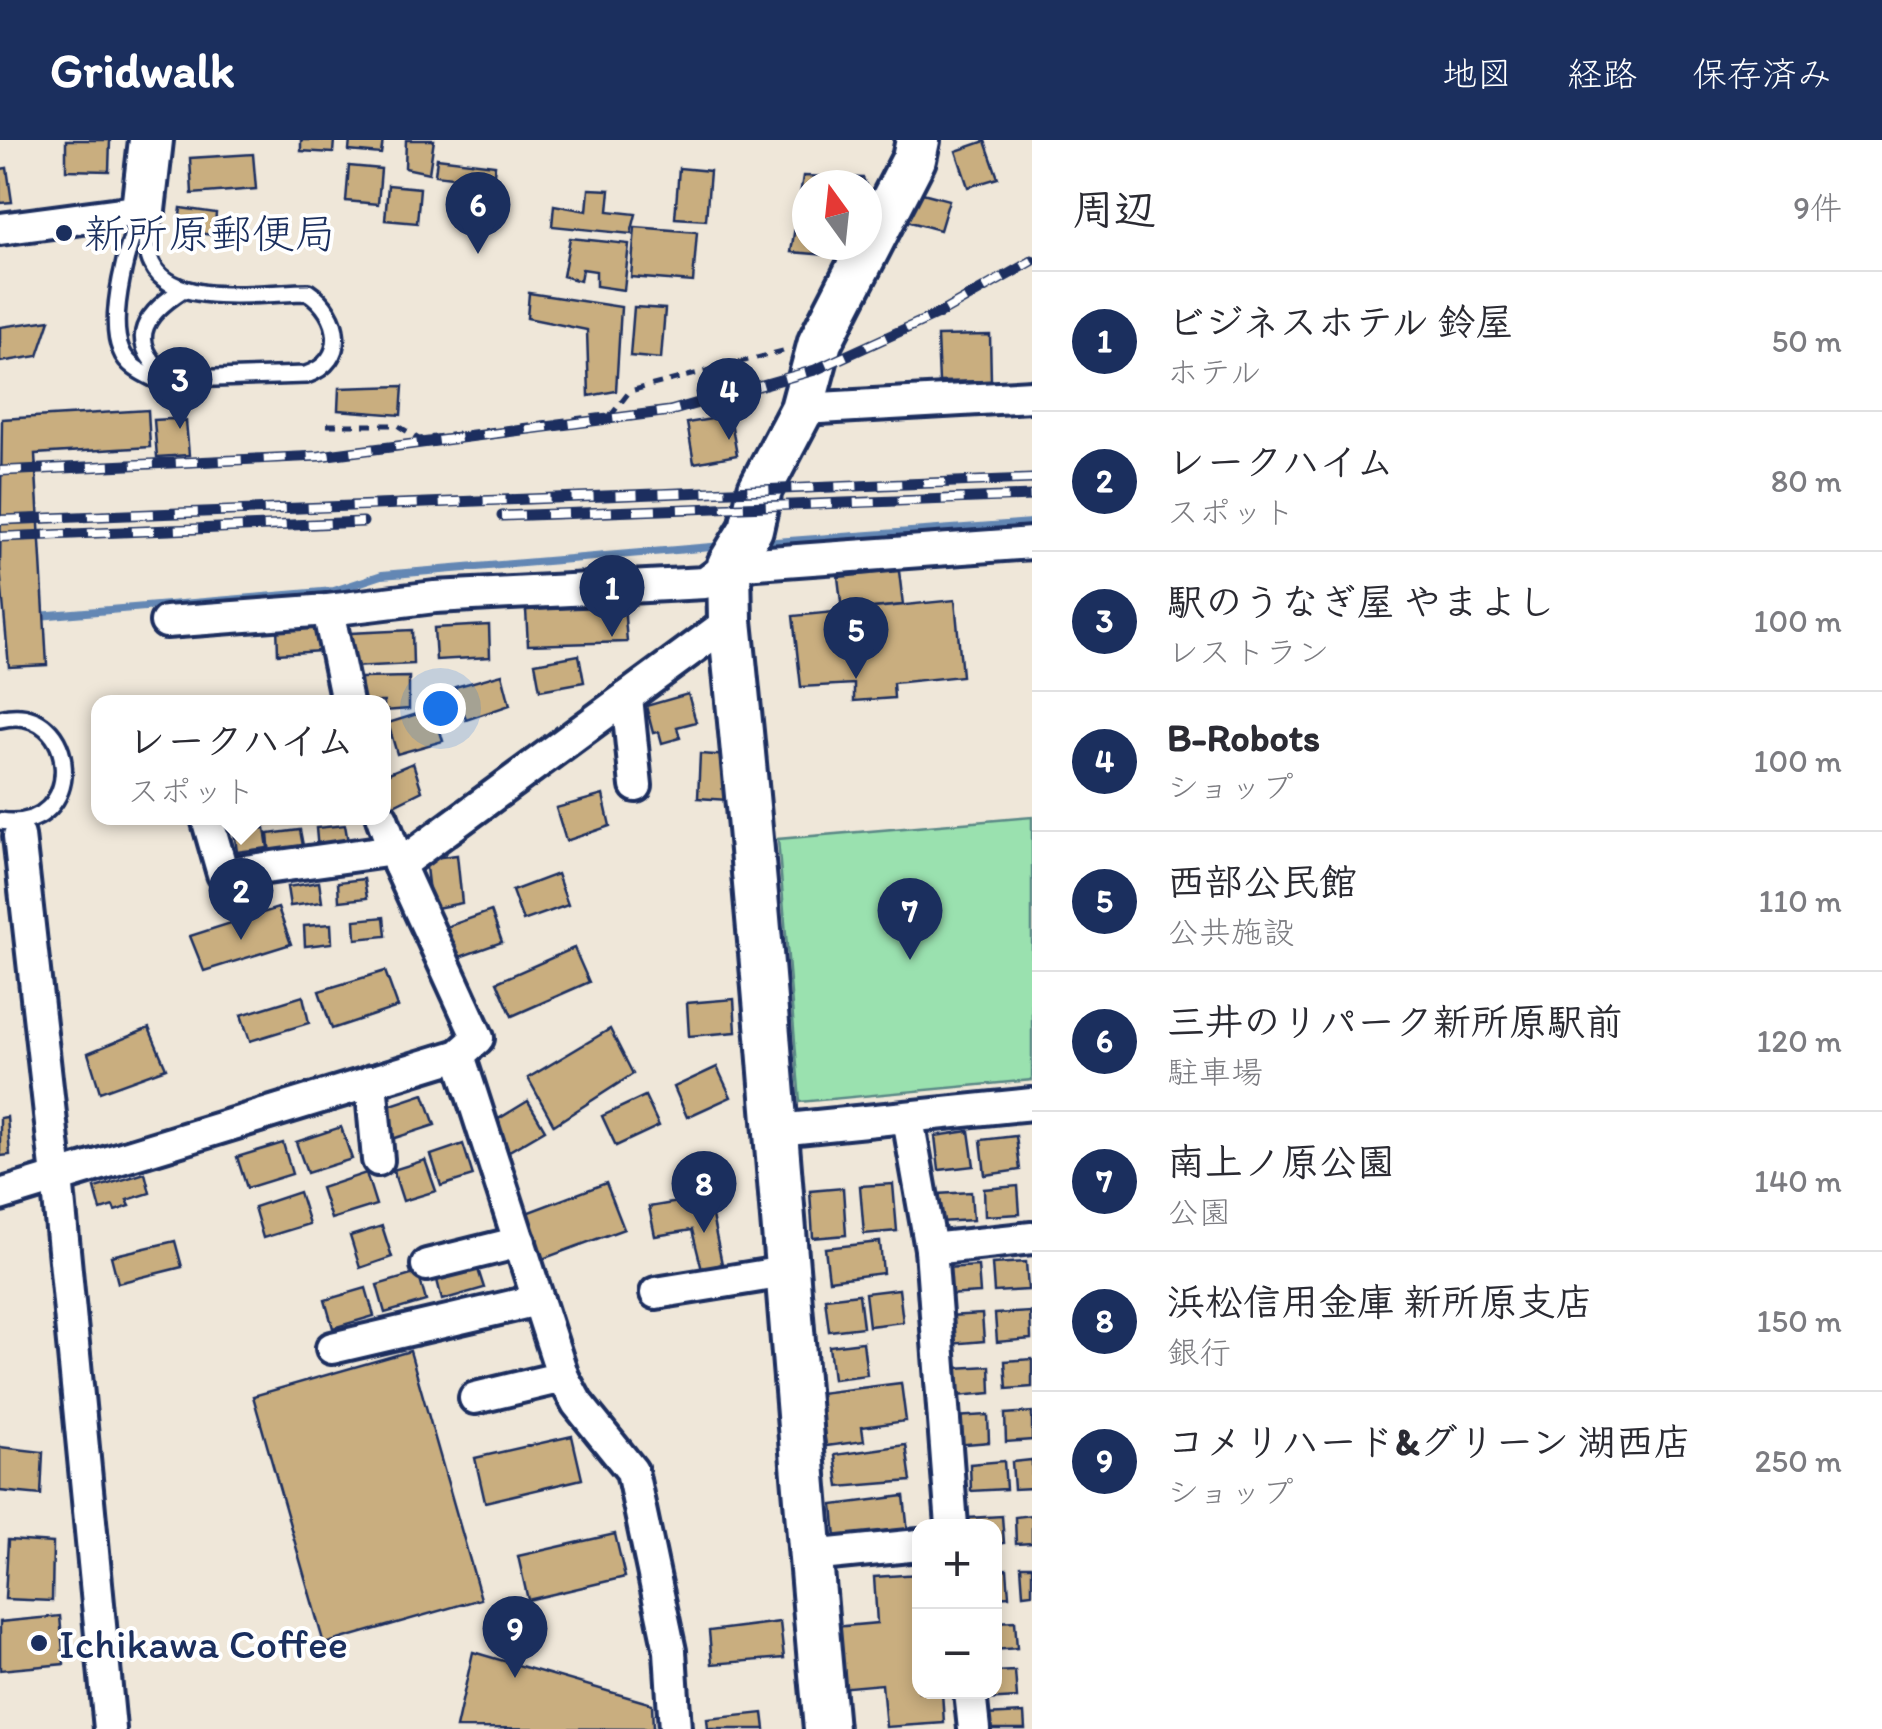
<!DOCTYPE html>
<html lang="ja">
<meta charset="utf-8">
<style>
:root{--surface:#fff;--page:#f2f2f3;--text:#2b2b33;--muted:#7c7c81;--line:#e1e1e2;--accent:#1b2f5e}
body{margin:0;font-family:Itim,"Klee One",sans-serif;background:var(--page);color:var(--text)}
.controls{position:absolute;right:30px;bottom:30px;display:grid;overflow:hidden;border-radius:20px;box-shadow:0 5px 15px #0003}
.controls button{width:90px;height:90px;display:grid;place-items:center;padding:0;border:0;border-bottom:2px solid var(--line);background:var(--surface);color:var(--text);font:50px sans-serif}
.compass{position:absolute;left:792px;top:30px;width:90px;height:90px;border-radius:50%;background:var(--surface);box-shadow:0 5px 15px #0003;rotate:345deg}
.you{position:absolute;left:440px;top:568px;width:35px;height:35px;margin:-25px;border:8px solid #fff;border-radius:50%;background:#1a73e8;box-shadow:0 0 0 15px #1a73e833}
.badge{display:grid;place-items:center;width:65px;height:65px;border-radius:50%;background:var(--accent);color:#fff;font-size:32px;font-weight:700}
.pin{position:absolute;translate:-50% -82px;filter:drop-shadow(0 2px 5px #0008)}
.pin::after{content:'';position:absolute;top:52px;width:35px;height:30px;background:inherit;clip-path:polygon(0 0,100% 0,50% 100%)}
.popup{position:absolute;left:91px;top:555px;width:300px;height:130px;box-sizing:border-box;display:grid;place-content:center;border-radius:20px;background:var(--surface);filter:drop-shadow(0 2px 8px #0005);font-size:32px;white-space:nowrap;color:var(--muted)}
.popup b{font-size:38px;color:var(--text)}
.popup::after{content:'';position:absolute;left:50%;top:100%;margin-left:-20px;border:20px solid transparent;border-top-color:var(--surface)}
.list{margin:0;padding:0;list-style:none}
h2{display:flex;justify-content:space-between;align-items:center;height:130px;margin:0;padding:0 40px;font-size:42px}
h2 small{font-size:32px;font-weight:400;color:var(--muted)}
.list li{display:grid;grid-template-columns:65px 1fr auto;gap:30px;align-items:center;box-sizing:border-box;height:140px;padding:0 40px;border-top:2px solid var(--line)}
.list b{display:block;font-size:38px;white-space:nowrap}
.list p{margin:0;font-size:32px;white-space:nowrap;color:var(--muted)}
.list em{font-size:32px;font-style:normal;color:var(--muted)}
.map{position:relative;flex:none;width:1032px;height:1589px;overflow:hidden}
header{display:flex;align-items:center;gap:60px;box-sizing:border-box;height:140px;padding:0 50px;background:var(--accent);color:#fff}
header strong{font-size:48px}
nav{display:flex;gap:55px;margin-inline-start:auto;font-size:35px}
main{display:flex}
aside{flex:1;background:var(--surface)}
.map>svg:first-child{display:block}
</style>
<header>
<strong>Gridwalk</strong>
<nav><a>地図</a><a>経路</a><a>保存済み</a></nav>
</header>
<main>
<div class="map">
<svg width="1032" height="1589" viewBox="0 0 1032 1589">
<rect width="100%" height="100%" fill="#efe7d9"/>
<filter id="ink" filterUnits="userSpaceOnUse"><feTurbulence type="fractalNoise" baseFrequency=".01" numOctaves="2"/><feDisplacementMap in="SourceGraphic" scale="20" xChannelSelector="R" yChannelSelector="G"/><feConvolveMatrix kernelMatrix="1 2 1 2 8 2 1 2 1" color-interpolation-filters="sRGB"/></filter>
<g filter="url(#ink)">
<!-- green -->
<path fill="#9ae1af" stroke="#5a8886" stroke-width="2.5" d="M1032,677V940L800,962L778,699Z"/>
<g fill="none" stroke-linecap="round" stroke-linejoin="round">
<!-- stream -->
<g stroke="#6387b4" stroke-width="8">
<path d="M762,403L1032,383"/>
<path d="M38,476L334,451L382,435L723,406"/>
</g>
</g>
<!-- building -->
<g fill="#c9ae7f" stroke="#1b2f5e" stroke-width="2.5">
<path d="M66,0H110L109,31L66,30Z"/>
<path d="M301,0H334L333,13L301,11Z"/>
<path d="M350,0H383L381,14L349,11Z"/>
<path d="M406,0H434L429,33L405,28Z"/>
<path d="M985,1L998,38L968,47L956,11Z"/>
<path d="M253,14L256,49L192,54L190,18Z"/>
<path d="M437,18L495,25L493,42L435,35Z"/>
<path d="M349,26L381,29L378,64L346,61Z"/>
<path d="M7,28L12,62L0,63V29Z"/>
<path d="M679,28L710,31L706,80L675,78Z"/>
<path d="M803,36L863,38L866,45H807V105H845L840,116L791,112Z"/>
<path d="M388,45L420,48L417,83L385,80Z"/>
<path d="M589,49L610,50L608,71L636,74L631,94L552,86L554,65L587,71Z"/>
<path d="M911,50L949,60L940,90L903,80Z"/>
<path d="M181,68L216,73L214,95L178,91Z"/>
<path d="M635,87L697,92L693,142L631,137Z"/>
<path d="M570,98L629,104L624,150L596,146V131L582,129L580,141L563,136Z"/>
<path d="M529,153L621,167L616,251L589,256L587,190L527,178Z"/>
<path d="M634,167L665,169L661,219L630,216Z"/>
<path d="M50,180L38,216L0,222V187Z"/>
<path d="M990,195L991,241L939,242L937,196Z"/>
<path d="M403,246L401,275L338,270L339,248Z"/>
<path d="M148,270L150,307L35,314L47,525L9,527L0,428L2,279Z"/>
<path d="M730,276L737,315L694,323L687,283Z"/>
<path d="M171,279L186,281L189,315L157,317L154,280Z"/>
<path d="M899,431L903,465L842,471L838,437Z"/>
<path d="M955,460L962,536L893,543L894,558L854,561V544L801,547L793,476Z"/>
<path d="M624,466L627,502L528,505L526,470Z"/>
<path d="M318,483L320,511L278,514L277,485Z"/>
<path d="M489,485L490,517L436,520L434,488Z"/>
<path d="M412,490L413,524L351,527L350,493Z"/>
<path d="M579,515L584,542L540,550L535,523Z"/>
<path d="M502,534L510,565L466,580L455,547Z"/>
<path d="M409,537V569L384,571V562H362L361,538Z"/>
<path d="M688,554L696,582L677,587L680,598L662,603L659,592L653,593L646,566Z"/>
<path d="M433,569L443,601L397,614L388,583Z"/>
<path d="M700,614L730,616L728,660L698,658Z"/>
<path d="M413,623L422,651L392,666L384,635Z"/>
<path d="M603,655L610,686L566,701L556,668Z"/>
<path d="M345,685L349,707L318,710L316,688Z"/>
<path d="M265,688L268,708L237,712L234,691Z"/>
<path d="M300,690L304,711L270,715L268,694Z"/>
<path d="M457,715L462,763L431,769L425,719Z"/>
<path d="M557,734L568,765L523,781L512,751Z"/>
<path d="M364,739L367,758L339,761L338,742Z"/>
<path d="M319,742L322,762L290,766L287,747Z"/>
<path d="M278,768L291,804L204,831L190,796Z"/>
<path d="M491,771L502,802L457,818L446,787Z"/>
<path d="M384,777L386,796L356,799L355,780Z"/>
<path d="M331,784L332,803L305,806L304,786Z"/>
<path d="M574,808L589,842L512,876L497,842Z"/>
<path d="M385,831L398,867L332,889L319,851Z"/>
<path d="M303,856L309,883L250,901L241,875Z"/>
<path d="M734,859L736,892L689,896L687,863Z"/>
<path d="M149,888L166,928L100,952L88,913Z"/>
<path d="M610,889L633,934L554,985L528,938Z"/>
<path d="M717,927L731,957L687,977L674,947Z"/>
<path d="M424,954L435,985L389,1000L379,969Z"/>
<path d="M645,956L659,986L616,1006L602,976Z"/>
<path d="M528,961L545,990L504,1014L487,986Z"/>
<path d="M7,977L10,1015L0,1016V978Z"/>
<path d="M341,987L352,1019L307,1033L296,1002Z"/>
<path d="M969,991L974,1026L939,1030L935,996Z"/>
<path d="M1016,996L1020,1030L985,1035L981,1000Z"/>
<path d="M283,1003L292,1034L247,1048L237,1017Z"/>
<path d="M463,1004L473,1036L441,1046L431,1015Z"/>
<path d="M425,1020L436,1051L403,1061L393,1030Z"/>
<path d="M145,1033L150,1053L127,1060L130,1066L115,1071L113,1066L101,1070L95,1048Z"/>
<path d="M366,1033L376,1065L331,1079L321,1048Z"/>
<path d="M606,1043L624,1089L537,1121L521,1075Z"/>
<path d="M893,1044L897,1091L864,1094L860,1046Z"/>
<path d="M1018,1046L1020,1074L985,1076L984,1049Z"/>
<path d="M843,1048L846,1095L813,1098L810,1051Z"/>
<path d="M299,1052L309,1084L263,1098L254,1067Z"/>
<path d="M971,1052L973,1080L939,1082L937,1054Z"/>
<path d="M708,1057L722,1124L702,1130L692,1090L655,1096L649,1067Z"/>
<path d="M382,1086L392,1117L360,1128L350,1096Z"/>
<path d="M175,1101L182,1127L118,1143L111,1116Z"/>
<path d="M880,1102L883,1133L829,1140L825,1108Z"/>
<path d="M475,1120L484,1148L442,1160L435,1132Z"/>
<path d="M1026,1122L1028,1150L994,1152L992,1124Z"/>
<path d="M978,1126L980,1153L946,1155L944,1128Z"/>
<path d="M418,1133L426,1161L385,1173L377,1145Z"/>
<path d="M366,1148L374,1176L333,1188L325,1160Z"/>
<path d="M899,1149L903,1182L869,1186L865,1153Z"/>
<path d="M859,1154L863,1187L829,1191L825,1158Z"/>
<path d="M1030,1172L1031,1199L997,1202L995,1174Z"/>
<path d="M982,1174L984,1201L950,1204L948,1176Z"/>
<path d="M863,1202L867,1235L833,1239L829,1206Z"/>
<path d="M410,1211L481,1459L324,1504L253,1256Z"/>
<path d="M1032,1219V1247L1007,1249L1005,1221Z"/>
<path d="M990,1226L991,1253L957,1256L955,1228Z"/>
<path d="M901,1243L906,1281L862,1287L864,1301L826,1306L819,1253Z"/>
<path d="M1032,1272V1300L1006,1302L1005,1274Z"/>
<path d="M988,1275L989,1302L955,1305L953,1277Z"/>
<path d="M572,1296L582,1339L485,1362L475,1318Z"/>
<path d="M906,1305L911,1341L839,1347L835,1315Z"/>
<path d="M0,1307L43,1312L41,1355L0,1351Z"/>
<path d="M1032,1320V1348L1014,1349L1012,1322Z"/>
<path d="M1004,1321L1006,1349L971,1351L970,1324Z"/>
<path d="M904,1356L908,1392L836,1398L833,1365Z"/>
<path d="M1032,1375V1403L1016,1404L1015,1377Z"/>
<path d="M1002,1376L1004,1403L994,1404V1386H968V1378Z"/>
<path d="M615,1394L625,1437L528,1460L518,1416Z"/>
<path d="M8,1400L53,1403L52,1461L5,1459Z"/>
<path d="M1021,1426H1032V1453L1023,1454Z"/>
<path d="M1007,1429L1009,1456L994,1457V1430Z"/>
<path d="M919,1434V1552H942L944,1583L886,1587L882,1544L838,1548L834,1487L877,1483L874,1437Z"/>
<path d="M60,1476L64,1524L0,1530V1482Z"/>
<path d="M1015,1481L1017,1508L994,1510V1482Z"/>
<path d="M780,1482L784,1518L712,1524L709,1491Z"/>
<path d="M473,1512L652,1564L653,1589L456,1588Z"/>
<path d="M1015,1531L1017,1558L983,1560L982,1552H994V1532Z"/>
<path d="M763,1573L765,1589H708L707,1579Z"/>
<path d="M1024,1573L1025,1589H985L984,1575Z"/>
</g>
<g fill="none" stroke-linecap="round" stroke-linejoin="round">
<!-- lane casing -->
<g stroke="#1b2f5e" stroke-width="22">
<g id="lane">
<path d="M143,70C146,86 145,110 152,124C173,169 266,152 308,152C341,174 349,221 306,235L157,240C143,233 127,226 121,210C107,178 128,100 143,70Z"/>
<path d="M171,240C127,204 139,178 182,150"/>
<path d="M0,579C80,559 89,695 0,681"/>
</g>
</g>
<!-- street casing -->
<g stroke="#1b2f5e" stroke-width="38">
<g id="street">
<path d="M0,89L143,70"/>
<path d="M802,269L1032,256"/>
<path d="M166,482L328,470"/>
<path d="M627,557L636,646"/>
<path d="M347,562L328,470L435,457L705,443L729,425L1032,403"/>
<path d="M207,678L223,734L394,710"/>
<path d="M19,696L57,1037L110,1589"/>
<path d="M399,725L730,481"/>
<path d="M459,915L563,1237L577,1263L632,1331L670,1511L675,1589"/>
<path d="M371,941L378,1020"/>
<path d="M908,979L931,1109L952,1386"/>
<path d="M778,990L1032,964"/>
<path d="M0,1055L459,915L478,898L399,725L382,678"/>
<path d="M931,1109L1032,1098"/>
<path d="M427,1125L520,1102"/>
<path d="M656,1153L785,1132"/>
<path d="M332,1208L538,1160"/>
<path d="M475,1258L563,1237"/>
<path d="M810,1416L919,1405"/>
<path d="M970,1552L974,1589"/>
</g>
</g>
<!-- secondary casing -->
<g stroke="#1b2f5e" stroke-width="50">
<g id="secondary">
<path d="M143,70L151,0"/>
<path d="M826,1589C792,1220 768,850 730,481L729,425L751,389L760,349L802,269L820,202L914,19L918,0"/>
</g>
</g>
<!-- path -->
<path stroke="#1b2f5e" stroke-width="5" stroke-dasharray="10 8" stroke-linecap="butt" d="M327,285H397L419,299L612,274L630,251L783,211"/>
<!-- lane -->
<use href="#lane" stroke="#fff" stroke-width="15"/>
<!-- street -->
<use href="#street" stroke="#fff" stroke-width="30"/>
<!-- secondary -->
<use href="#secondary" stroke="#fff" stroke-width="42"/>
<!-- rail casing -->
<g stroke="#1b2f5e" stroke-width="11">
<g id="rail">
<path d="M0,331L320,316L670,271L815,230L940,173L1032,121"/>
<path d="M502,376L1032,356"/>
<path d="M0,380L1032,339"/>
<path d="M0,397L363,382"/>
</g>
</g>
<!-- rail -->
<use href="#rail" stroke="#fff" stroke-width="8" stroke-dasharray="22" stroke-linecap="butt"/>
</g>
</g>
<!-- markers -->
<g fill="#1b2f5e" stroke="#fff" stroke-width="4">
<circle cx="64" cy="93" r="10"/>
<circle cx="39" cy="1503" r="10"/>
</g>
<g text-anchor="middle" dominant-baseline="central" stroke-width="8" stroke-linejoin="round" paint-order="stroke">
<!-- poi labels -->
<g font-size="42" fill="#1b2f5e" stroke="#fff" text-anchor="start">
<text x="84" y="93">新所原郵便局</text>
<text x="59" y="1503">Ichikawa Coffee</text>
</g>
</g>
</svg>
<div class="controls">
<button>+</button>
<button>−</button>
</div>
<svg class="compass" viewBox="-18 -18 36 36"><path d="M0-13l5 13h-10z" fill="#e53935"/><path d="M0 13l5-13h-10z" fill="#7c7c81"/></svg>
<div class="you"></div>
<div class="pin badge" style="left:612px;top:497px">1</div>
<div class="pin badge" style="left:241px;top:800px">2</div>
<div class="popup"><b>レークハイム</b>スポット</div>
<div class="pin badge" style="left:180px;top:289px">3</div>
<div class="pin badge" style="left:729px;top:300px">4</div>
<div class="pin badge" style="left:856px;top:539px">5</div>
<div class="pin badge" style="left:478px;top:114px">6</div>
<div class="pin badge" style="left:910px;top:820px">7</div>
<div class="pin badge" style="left:704px;top:1093px">8</div>
<div class="pin badge" style="left:515px;top:1538px">9</div>
</div>
<aside>
<h2>周辺<small>9件</small></h2>
<ul class="list">
<li><span class="badge">1</span><div><b>ビジネスホテル 鈴屋</b><p>ホテル</p></div><em>50 m</em></li>
<li><span class="badge">2</span><div><b>レークハイム</b><p>スポット</p></div><em>80 m</em></li>
<li><span class="badge">3</span><div><b>駅のうなぎ屋 やまよし</b><p>レストラン</p></div><em>100 m</em></li>
<li><span class="badge">4</span><div><b>B-Robots</b><p>ショップ</p></div><em>100 m</em></li>
<li><span class="badge">5</span><div><b>西部公民館</b><p>公共施設</p></div><em>110 m</em></li>
<li><span class="badge">6</span><div><b>三井のリパーク新所原駅前</b><p>駐車場</p></div><em>120 m</em></li>
<li><span class="badge">7</span><div><b>南上ノ原公園</b><p>公園</p></div><em>140 m</em></li>
<li><span class="badge">8</span><div><b>浜松信用金庫 新所原支店</b><p>銀行</p></div><em>150 m</em></li>
<li><span class="badge">9</span><div><b>コメリハード&amp;グリーン 湖西店</b><p>ショップ</p></div><em>250 m</em></li>
</ul>
</aside>
</main>
